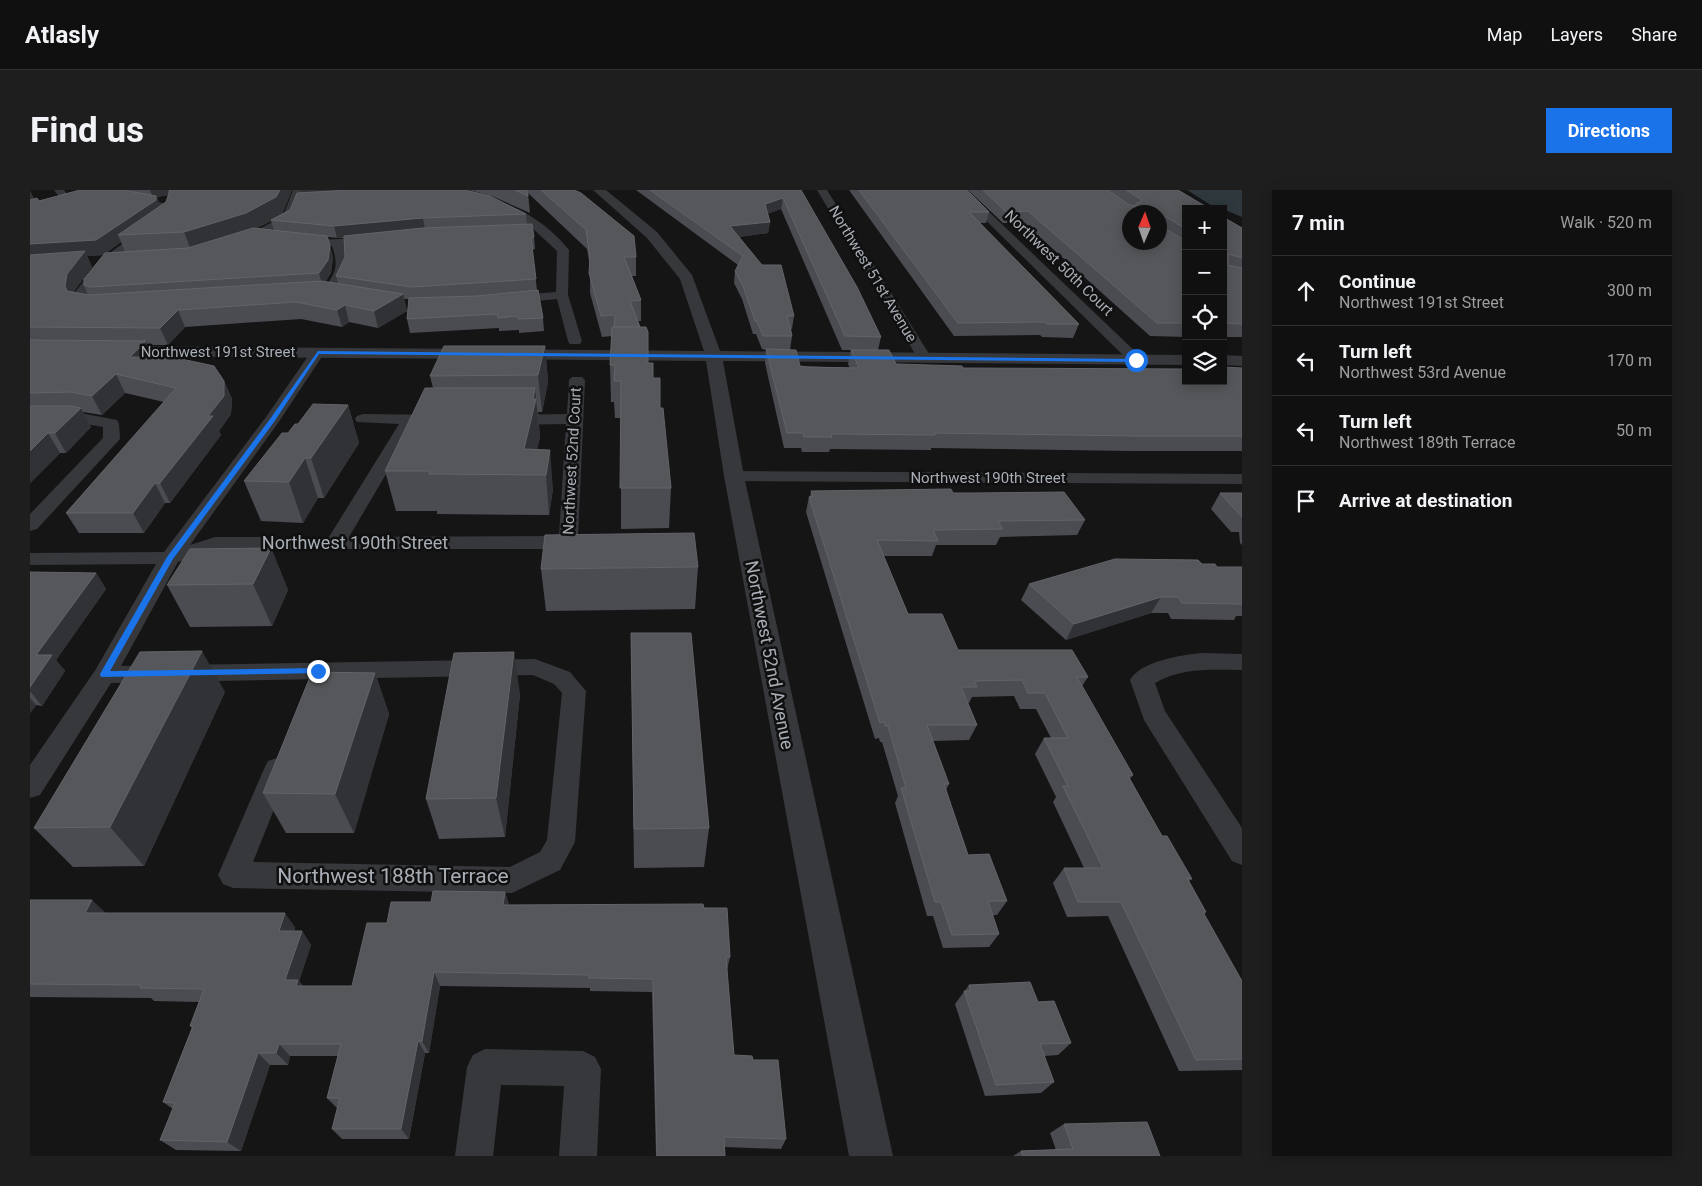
<!DOCTYPE html>
<meta charset="utf-8">
<style>
:root{--surface:#101010;--page:#1e1e1e;--text:#f1f3f6;--muted:#9c9d9f;--line:#303030;--accent:#1a73e8}
body{margin:0;font-family:Roboto,sans-serif;background:var(--page);color:var(--text)}
.controls{position:absolute;right:15px;top:15px;display:grid;overflow:hidden;border-radius:0px;box-shadow:0 2px 12px #0003}
.controls button{width:45px;height:45px;display:grid;place-items:center;padding:0;border:0;border-bottom:1px solid var(--line);background:var(--surface);color:var(--text);font:25px sans-serif}
.compass{position:absolute;left:1092px;top:15px;width:45px;height:45px;border-radius:50%;background:var(--surface);box-shadow:0 2px 12px #0003;rotate:2deg}
.stop{position:absolute;width:15px;height:15px;margin:-11px;border:4px solid #1a73e8;border-radius:50%;background:#fff}
.stop.end{background:#1a73e8;border-color:#fff;box-shadow:0 1px 5px #0008}
.list{margin:0;padding:0;list-style:none}
h2{display:flex;justify-content:space-between;align-items:center;height:65px;margin:0;padding:0 20px;font-size:21px}
h2 small{font-size:16px;font-weight:400;color:var(--muted)}
.list li{display:grid;grid-template-columns:32px 1fr auto;gap:15px;align-items:center;box-sizing:border-box;height:70px;padding:0 20px;border-top:1px solid var(--line)}
.list b{display:block;font-size:19px;white-space:nowrap}
.list p{margin:0;font-size:16px;white-space:nowrap;color:var(--muted)}
.list em{font-size:16px;font-style:normal;color:var(--muted)}
.icon{flex:none;width:28px;height:28px;fill:none;stroke:currentColor;stroke-width:2;stroke-linecap:round;stroke-linejoin:round}
.map{position:relative;flex:none;width:1212px;height:966px;overflow:hidden;border-radius:0px}
header{display:flex;align-items:center;gap:30px;box-sizing:border-box;height:70px;padding:0 25px;background:var(--surface);border-bottom:1px solid var(--line)}
header strong{font-size:24px}
nav{display:flex;gap:28px;margin-inline-start:auto;font-size:18px}
.intro{display:flex;align-items:center;justify-content:space-between;box-sizing:border-box;height:120px;padding:0 30px}
h1{margin:0;font-size:35px}
.button{padding:12px 22px;border-radius:0px;background:var(--accent);color:#fff;font-size:18px;font-weight:700}
main{display:flex;gap:30px;padding:0 30px}
aside{flex:1;background:var(--surface);border-radius:0px;box-shadow:0 2px 12px #0003}
.map>svg:first-child{display:block}
</style>
<header>
<strong>Atlasly</strong>
<nav><a>Map</a><a>Layers</a><a>Share</a></nav>
</header>
<div class="intro"><h1>Find us</h1><a class="button">Directions</a></div>
<main>
<div class="map">
<svg width="1212" height="966" viewBox="0 0 1212 966">
<rect width="100%" height="100%" fill="#151516"/>
<!-- water -->
<path fill="#2f393d" d="M1157,0H1212V27L1193,19L1184,17Z"/>
<g fill="none" stroke-linecap="round" stroke-linejoin="round">
<!-- minor -->
<g fill="#36383b" fill-rule="evenodd">
<path d="M24,0H34L43,11L42,13H34Z"/>
<path d="M263,0H273L262,30C248,38 218,57 203,53L201,51L203,49L222,43L253,26Z"/>
<path d="M787,0H797L901,167L899,170H889L887,167Z"/>
<path d="M925,0H936L1111,167L1113,170L1111,173H1101Z"/>
<path d="M98,7L144,15L145,17L143,26C122,51 60,74 58,110L77,113L79,116L77,119L72,120L46,116L45,113L46,101L71,69L133,25L135,19L94,12V8Z"/>
<path d="M469,12C495,19 523,39 539,60L538,105L552,151L550,154H540L538,151L527,109L476,114L470,110L476,106L526,102L527,61L500,36L465,17V13Z"/>
<path d="M345,47L349,48L351,50L349,52L314,56C321,76 315,89 301,105H293L291,102C304,85 310,79 302,56L288,54L286,52L288,50Z"/>
<path d="M288,158L293,159L295,162L248,233L160,355L185,347H299L369,234L327,232L325,229L327,226L333,224L410,225L416,227L418,230L416,233L385,235L319,347L529,346L536,234L476,235L470,233L468,230L470,227L476,225L537,224L539,190L542,187H552L555,190L548,347L553,348L556,352L553,356L538,359H187L148,372L91,476L505,469L540,482L556,501L545,652L530,680L482,703L203,698L193,694L188,685L234,579L238,571L247,568L256,571L260,579L223,672L480,677L510,662L517,650L532,503L524,494L503,485L81,493L10,605L0,608V575L66,479L126,374L0,375V363L134,362L236,227L283,159Z"/>
<path d="M0,223H50L87,230L89,234L90,249L7,339L0,341V324L73,248V237L50,233H0Z"/>
<path d="M704,281L1212,284V294L704,291L698,290L695,286L698,282Z"/>
<path d="M1172,463L1212,464V480C1181,480 1153,477 1125,493L1135,521L1212,638V675L1202,671L1114,530L1100,490C1111,471 1151,465 1172,463Z"/>
<path d="M455,859L553,861L565,867L571,879L567,966H529L534,896L471,895L463,966H425L437,877L443,865Z"/>
</g>
<!-- tertiary -->
<g fill="#36383b" fill-rule="evenodd">
<path d="M563,0H576L627,42L662,85L690,161L1156,165V175L693,171L714,286L863,966H819L694,286L676,171L84,166L78,165L76,161L78,157L84,156L674,161L650,89L617,48Z"/>
<path d="M1193,165L1212,166V176L1193,175Z"/>
</g>
</g>
<!-- wall -->
<g fill="#4b4c51" fill-rule="evenodd">
<path d="M50,0H262L252,24L260,20L273,2V0L496,24L497,34L504,47L505,59L502,60L507,100L513,128L514,141L489,143V140L469,141V138L380,143L377,129L379,109H374L377,121L348,138L319,132L312,137L271,129L155,137L138,155H118L124,168L194,191L202,209L201,224L189,241L191,245L140,313H135L114,343H49L36,323L134,212L95,203L72,225L53,222L61,237L36,263H30L0,293V1L4,9L9,11ZM139,5L136,12L130,16L127,7ZM241,31L244,40L227,38ZM298,47L307,48H314L315,67L306,86L308,94L295,92L301,83L303,68ZM91,52L95,62L76,63ZM75,64L54,95L58,105L44,102L45,100L62,77L57,66L73,65Z"/>
<path d="M439,0H544L606,67V86H602L611,110V131H608L618,173L623,188L630,218L641,298L639,338L591,339V228H585L584,212H581L580,175L582,146L572,147L560,103V77L557,59L498,3L500,23L462,6Z"/>
<path d="M606,0H771L851,147L848,160L866,174L933,178L1156,191L1212,178V261H1100L901,258V260L800,259L799,262H772L771,258H754L735,173L736,160L732,159L726,144H723L712,109L704,93L705,81L708,75ZM751,19L812,160H821L818,174L820,178L770,176L760,160L762,146L761,139H762L764,126L709,47L738,43L740,32L737,24Z"/>
<path d="M819,0H937L959,22L956,33H950L1049,134L1043,148L1012,147L1010,145L924,146Z"/>
<path d="M938,0H1148L1156,19V147L1120,146L994,33H973Z"/>
<path d="M1193,27L1212,38V147H1193Z"/>
<path d="M515,156L518,192L512,222H508L510,247L507,259L523,299L519,325L407,324V321H366L355,281L403,198L400,186Z"/>
<path d="M318,215L329,253L294,308H288L273,333L231,331L214,291L258,243Z"/>
<path d="M781,301L923,303L1055,330L1047,345L970,347L966,355H906L902,366H854L878,424L928,460L1058,487L1052,496L1103,585L1100,589L1132,646L1162,689L1159,691L1176,722L1174,725L1212,791V880L1149,881L1078,726L1037,727L1023,693L1034,678H1054L1023,612L1026,607L1005,564L1014,548H1021L1006,519H990L984,506L942,507L939,513H938L947,535L939,550L903,551L919,594L916,600L938,665L977,711L967,725H962L969,744L959,757L913,758L903,726H897L865,613L868,606L852,552H850L849,548L845,549L776,322L779,307H780Z"/>
<path d="M1190,303H1212V355L1210,353L1209,342H1201L1181,319Z"/>
<path d="M241,358L258,400L242,436L160,437L137,395Z"/>
<path d="M1172,374L1187,377H1212V426H1206L1204,430L1141,429L1138,423H1121L1036,450L991,410L999,394Z"/>
<path d="M668,377L665,419L516,421L511,379Z"/>
<path d="M0,382L66,383L76,399L26,470L35,481L12,516L6,515L0,523Z"/>
<path d="M601,443L679,638L674,677L604,678Z"/>
<path d="M345,483L359,524L324,643H256L233,603Z"/>
<path d="M195,502L114,676L43,677L4,638Z"/>
<path d="M490,504L475,647L409,649L396,609Z"/>
<path d="M475,702L479,715L674,718L700,767L697,780L704,865L723,870L756,949L751,959L695,957V966H626L622,802L560,801V798L410,796L399,863H395L379,949H312L302,939L307,918L297,908L308,866H260L258,875H240L211,961L146,960L130,950L143,919L133,912L162,838L160,836L169,812L124,811L121,808L0,807V710L75,723L265,737L264,741H272L281,755L269,791L273,796H322L357,733L401,712Z"/>
<path d="M939,795L1008,812L1041,853L1028,865L1014,866L1024,892L1011,903L955,906L925,814Z"/>
<path d="M1034,934L1130,966H983L991,961L1026,960L1020,943Z"/>
</g>
<!-- shaded-wall -->
<g fill="#313235">
<path d="M120,0H138L139,5L127,7L132,20L88,45L91,52L73,65L57,66L62,77L45,100L43,113L0,71V54L123,8Z"/>
<path d="M250,0H262L252,25L221,41L161,60L154,42Z"/>
<path d="M273,0H341L274,4Z"/>
<path d="M0,1L6,14L0,16Z"/>
<path d="M753,8L751,19L734,25L735,14Z"/>
<path d="M393,28L395,40L307,48L304,36Z"/>
<path d="M740,32L738,43L699,48L700,36Z"/>
<path d="M297,46L303,68L301,83L292,96L289,83Z"/>
<path d="M373,104L377,121L348,138L344,121Z"/>
<path d="M315,115L319,132L312,137L307,120Z"/>
<path d="M148,120L155,137L138,155L130,138Z"/>
<path d="M116,151L124,169L100,167Z"/>
<path d="M515,156L518,192L512,222L508,185Z"/>
<path d="M86,184L95,203L72,225L62,206Z"/>
<path d="M194,191L202,209L201,224L189,241L191,245L140,313L130,293L178,226Z"/>
<path d="M505,198L510,247L502,285L494,259Z"/>
<path d="M318,215L329,253L294,308L281,268Z"/>
<path d="M51,218L61,237L36,263L25,243Z"/>
<path d="M18,243L30,263L0,293V261Z"/>
<path d="M520,260L523,299L519,325L516,285Z"/>
<path d="M275,268L288,308L273,333L259,292Z"/>
<path d="M125,293L135,313L114,343L103,323Z"/>
<path d="M241,358L258,400L242,436L223,394Z"/>
<path d="M66,383L76,399L26,470L35,481L12,516L0,501L6,465Z"/>
<path d="M1131,407L1121,423L1036,450L1044,434Z"/>
<path d="M172,461L195,502L114,676L80,637Z"/>
<path d="M484,462L490,504L475,647L466,608Z"/>
<path d="M345,483L359,524L324,643L305,604Z"/>
<path d="M0,508L6,515L0,523Z"/>
<path d="M475,702L479,716L473,715Z"/>
<path d="M62,710L77,724L55,723Z"/>
<path d="M255,723L265,737L259,755L249,741Z"/>
<path d="M272,741L281,755L269,791L278,803L255,790Z"/>
<path d="M404,782L410,796L399,863L392,851Z"/>
<path d="M388,851L395,863L379,949L371,939Z"/>
<path d="M249,854L260,866L258,875L246,863Z"/>
<path d="M228,863L240,875L211,961L197,952Z"/>
</g>
<!-- building -->
<g fill="#55575b" stroke="#626469" fill-rule="evenodd">
<path d="M50,0H93L126,6V10L66,50L0,54V10L7,8L9,11Z"/>
<path d="M140,0H250L246,7L216,23L154,42L88,45L136,12Z"/>
<path d="M320,0H435L460,6L496,24L393,28L304,36L241,30L260,20L267,3Z"/>
<path d="M485,0H497L498,6Z"/>
<path d="M511,0H544L551,3L604,46L606,67H594L611,110L600,111L610,137H584L585,125L571,126L559,83L560,68L556,40Z"/>
<path d="M620,0H771L827,97L851,147L815,146L753,8L735,14L740,32L700,36L732,75H751L764,126H757L762,146H733L727,131H725L713,96L705,81L713,66Z"/>
<path d="M829,0H937L959,22H939L1049,134H1017L1015,132L928,133Z"/>
<path d="M953,0H1078L1099,15L1106,16V13L1111,12V9L1096,0H1148L1180,19H1156V39L1136,27H1134V38L1156,51V133H1127L998,21L976,22ZM1100,22H1130V52H1100Z"/>
<path d="M1193,27L1212,38V68L1198,64V75L1212,78V134L1193,133Z"/>
<path d="M502,34L504,47L501,48L506,89L382,97L306,86L315,67L314,46L393,38Z"/>
<path d="M223,38L297,46L300,56L298,70L289,83L61,97L54,95V89L75,63L158,58Z"/>
<path d="M55,61L37,84L35,96L37,101L59,105L292,91L373,104L344,121L315,115L307,120L266,112L148,120L130,138L0,137V65Z"/>
<path d="M508,100L513,128L488,129L487,126L468,128L467,124L377,129L379,108L447,106Z"/>
<path d="M582,137H616L618,142V173H623V188H630V218H633L641,298H590L591,191H584L585,175H580Z"/>
<path d="M0,150L116,151L100,167L147,168L184,176L194,191V206L178,226H183L130,293H125L103,323H36L146,198L86,184L62,206L40,202L0,203Z"/>
<path d="M414,156H515L508,185L400,186Z"/>
<path d="M736,159L766,160L770,176L777,177L829,178L821,160H859L866,174L932,176L933,178L1156,179V191H1193V177L1212,178V246H1107L904,243L905,245L801,244L802,247H774L773,243H757Z"/>
<path d="M395,198H505L503,209H506L494,259L520,260L516,285L399,284L400,281H355Z"/>
<path d="M283,214L318,215L281,268H275L259,292L214,291L252,243H258L265,234H268Z"/>
<path d="M0,216H39L51,218L25,243H18L0,261Z"/>
<path d="M921,299L923,303H943L1034,302L1055,330L968,331L973,339L903,340L908,351L847,350L878,424H912L928,460H1042L1058,487H1047L1103,585L1098,586L1132,646H1137L1162,689L1157,688L1176,722H1173L1212,791V869L1166,870L1091,712H1048L1034,678H1073L1033,596H1038L1014,548H1038L1015,503H998L992,490L944,491L947,497H931L947,535H897L919,594H914L938,665L959,664L977,711H958L969,744L922,745L911,712H905L871,598H876L858,536H855V532L850,533L779,307L783,306L781,301Z"/>
<path d="M1190,303H1212V327Z"/>
<path d="M664,343L668,377L511,379L515,345Z"/>
<path d="M241,358L223,394L137,395L160,359Z"/>
<path d="M1085,369L1168,370L1172,374H1185L1187,377H1212V414L1152,413L1148,407H1131L1044,434L999,394Z"/>
<path d="M0,382L66,383L6,465H22L0,497Z"/>
<path d="M601,443H661L679,638L604,639Z"/>
<path d="M172,461L80,637L4,638L110,462Z"/>
<path d="M484,462L466,608L396,609L424,463Z"/>
<path d="M282,482L345,483L305,604L233,603Z"/>
<path d="M403,701L475,702L473,715L673,714L674,718H697L700,767H696L704,865L722,866L723,870H748L756,949L694,947L695,966H627L623,789L559,788V785L404,782L392,851H388L371,939H302L310,908H297L311,854H249L246,863H228L197,952L130,950L145,913L133,912L163,836H160L174,799L110,798L111,795L0,794V710H62L55,723H255L249,741H272L255,790H268L266,796H322L337,733H357L361,712H401Z"/>
<path d="M1000,792L1008,812L1024,811L1041,853L1010,854L1024,892L966,895L934,801H941L939,795Z"/>
<path d="M1117,932L1130,966H993L991,961L1043,959L1034,934Z"/>
</g>
<!-- route -->
<path fill="#1a73e8" d="M288,161L1106,169L1109,170L1106,172L289,164L244,232L143,369L80,481L288,478L292,481L291,483L71,487L70,484L137,367L240,229Z"/>
<g text-anchor="middle" dominant-baseline="central" stroke-width="5" stroke-linejoin="round" paint-order="stroke">
<!-- far-street labels -->
<g font-size="15" fill="#a8aeb5" stroke="#101011">
<text transform="translate(1029 73) rotate(44)">Northwest 50th Court</text>
<text transform="translate(843 84) rotate(59)">Northwest 51st Avenue</text>
<text x="188" y="162">Northwest 191st Street</text>
<text transform="translate(542 271) rotate(-87)">Northwest 52nd Court</text>
<text x="958" y="288">Northwest 190th Street</text>
</g>
<!-- street labels -->
<g font-size="18" fill="#a8aeb5" stroke="#101011">
<text x="325" y="352">Northwest 190th Street</text>
<text transform="translate(740 465) rotate(79)">Northwest 52nd Avenue</text>
</g>
<!-- near-street labels -->
<g font-size="21" fill="#a8aeb5" stroke="#101011">
<text x="363" y="686">Northwest 188th Terrace</text>
</g>
</g>
</svg>
<div class="controls">
<button>+</button>
<button>−</button>
<button><svg class="icon" aria-label="locate" viewBox="0 0 24 24"><circle cx="12" cy="12" r="6"/><path d="M12 2v4M12 18v4M2 12h4M18 12h4"/></svg></button>
<button><svg class="icon" aria-label="layers" viewBox="0 0 24 24"><path d="M12 4l9 5-9 5-9-5zM3 14l9 5 9-5"/></svg></button>
</div>
<svg class="compass" viewBox="-18 -18 36 36"><path d="M0-13l5 13h-10z" fill="#e53935"/><path d="M0 13l5-13h-10z" fill="#9c9d9f"/></svg>
<div class="stop" style="left:1106px;top:170px"></div>
<div class="stop end" style="left:288px;top:481px"></div>
</div>
<aside>
<h2>7 min<small>Walk · 520 m</small></h2>
<ul class="list">
<li><svg class="icon" aria-label="ahead" viewBox="0 0 24 24"><path d="M12 20V5M6 11l6-6 6 6"/></svg><div><b>Continue</b><p>Northwest 191st Street</p></div><em>300 m</em></li>
<li><svg class="icon" aria-label="left" viewBox="0 0 24 24"><path d="M17 20v-9H6M10 6l-5 5 5 5"/></svg><div><b>Turn left</b><p>Northwest 53rd Avenue</p></div><em>170 m</em></li>
<li><svg class="icon" aria-label="left" viewBox="0 0 24 24"><path d="M17 20v-9H6M10 6l-5 5 5 5"/></svg><div><b>Turn left</b><p>Northwest 189th Terrace</p></div><em>50 m</em></li>
<li><svg class="icon" aria-label="arrive" viewBox="0 0 24 24"><path d="M6 21V4h12l-3 4 3 4H6"/></svg><div><b>Arrive at destination</b></div></li>
</ul>
</aside>
</main>
